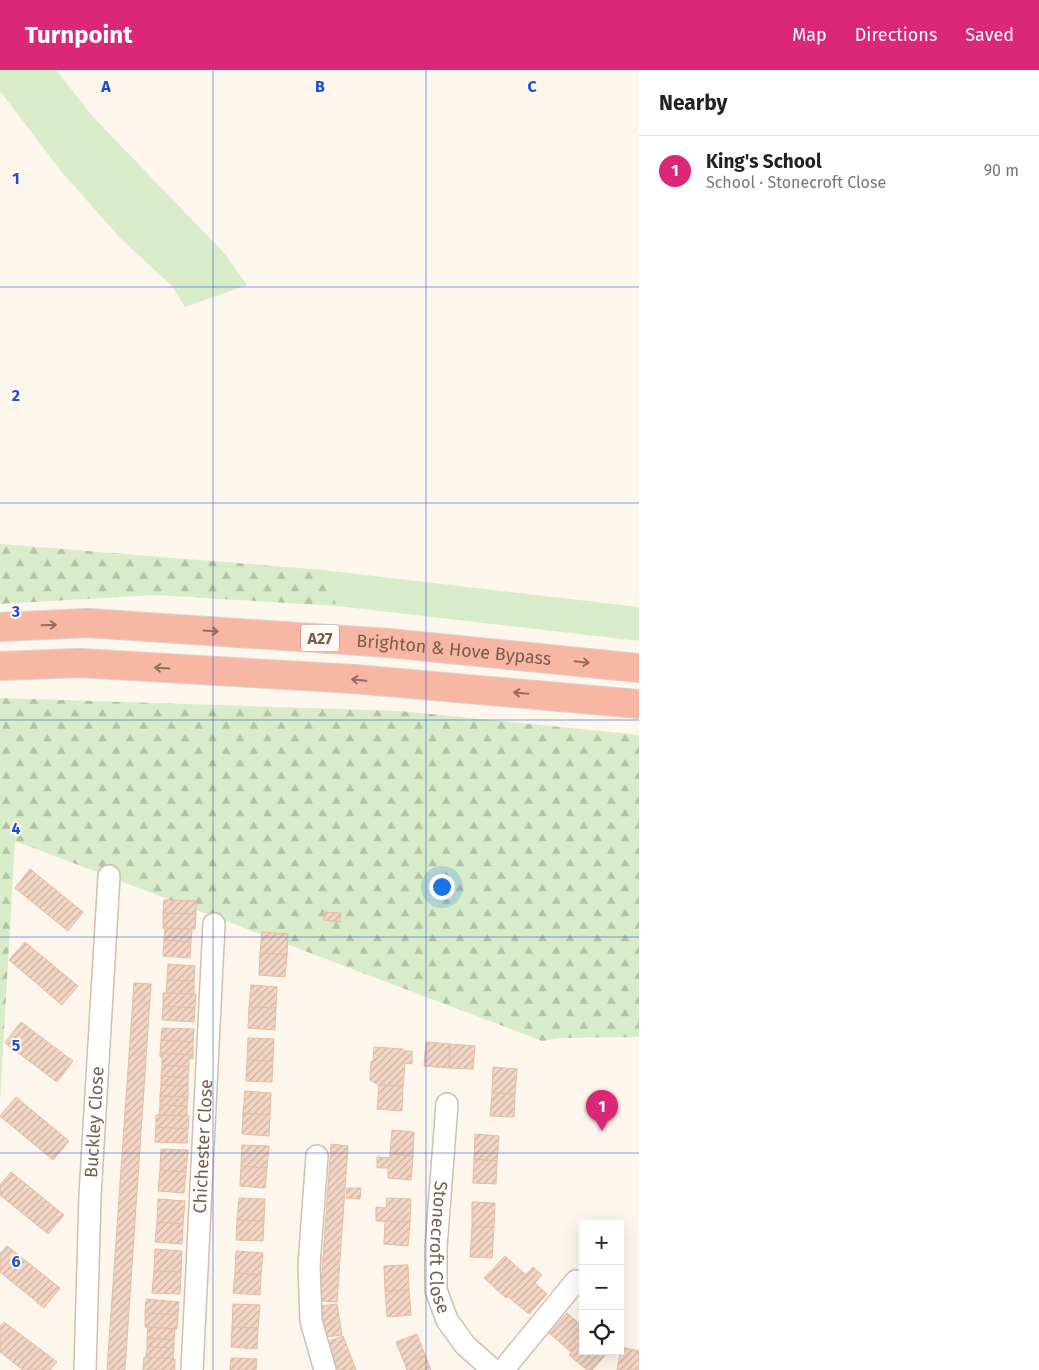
<!DOCTYPE html>
<meta charset="utf-8">
<style>
:root{--surface:#fff;--page:#f6f6f6;--text:#222;--muted:#767676;--line:#e0e0e0;--accent:#db2777}
body{margin:0;font-family:"Fira Sans",sans-serif;background:var(--page);color:var(--text)}
.controls{position:absolute;right:15px;bottom:15px;display:grid;overflow:hidden;border-radius:0px;box-shadow:0 5px 20px #0002}
.controls button{width:45px;height:45px;display:grid;place-items:center;padding:0;border:0;border-bottom:1px solid var(--line);background:var(--surface);color:var(--text);font:25px sans-serif}
.you{position:absolute;left:441px;top:816px;width:18px;height:18px;margin:-12px;border:4px solid #fff;border-radius:50%;background:#1a73e8;box-shadow:0 0 0 8px #1a73e833}
.badge{display:grid;place-items:center;width:32px;height:32px;border-radius:50%;background:var(--accent);color:#fff;font-size:16px;font-weight:700}
.pin{position:absolute;translate:-50% -41px;filter:drop-shadow(0 1px 2px #0008)}
.pin::after{content:'';position:absolute;top:26px;width:18px;height:15px;background:inherit;clip-path:polygon(0 0,100% 0,50% 100%)}
.list{margin:0;padding:0;list-style:none}
h2{display:flex;justify-content:space-between;align-items:center;height:65px;margin:0;padding:0 20px;font-size:21px}
h2 small{font-size:16px;font-weight:400;color:var(--muted)}
.list li{display:grid;grid-template-columns:32px 1fr auto;gap:15px;align-items:center;box-sizing:border-box;height:70px;padding:0 20px;border-top:1px solid var(--line)}
.list b{display:block;font-size:19px;white-space:nowrap}
.list p{margin:0;font-size:16px;white-space:nowrap;color:var(--muted)}
.list em{font-size:16px;font-style:normal;color:var(--muted)}
.icon{flex:none;width:28px;height:28px;fill:none;stroke:currentColor;stroke-width:2;stroke-linecap:round;stroke-linejoin:round}
.map{position:relative;flex:none;width:639px;height:1300px;overflow:hidden}
header{display:flex;align-items:center;gap:30px;box-sizing:border-box;height:70px;padding:0 25px;background:var(--accent);color:#fff}
header strong{font-size:24px}
nav{display:flex;gap:28px;margin-inline-start:auto;font-size:18px}
main{display:flex}
aside{flex:1;background:var(--surface)}
.map>svg:first-child{display:block}
</style>
<header>
<strong>Turnpoint</strong>
<nav><a>Map</a><a>Directions</a><a>Saved</a></nav>
</header>
<main>
<div class="map">
<svg width="639" height="1300" viewBox="0 0 639 1300">
<defs>
<pattern id="forest-firs" width="22" height="20" patternUnits="userSpaceOnUse" patternTransform="scale(1.25)"><rect width="22" height="20" fill="#d8ecc9"/><path d="M5 1l3.5 6h-7zM16 11l3.5 6h-7z" fill="#b4c2a5"/></pattern>
<pattern id="building-hatch" width="6" height="6" patternUnits="userSpaceOnUse" patternTransform="scale(1.25)"><rect width="6" height="6" fill="#f3d5c3"/><path d="M-1 1l2-2M0 6l6-6M5 7l2-2" fill="none" stroke="#cab0a1"/></pattern>
</defs>
<rect width="100%" height="100%" fill="#fdf6ec"/>
<!-- grass -->
<g fill="#d8ecc9">
<path d="M0,0H56L94,48L225,184L247,215L185,237L171,215L120,168L61,101L0,21Z"/>
<path d="M323,500L639,537V571L337,536Z"/>
</g>
<!-- forest -->
<g fill="url(#forest-firs)">
<path d="M0,474L323,500L337,536L155,525L0,534Z"/>
<path d="M0,628L401,641L639,665V967L559,968L542,971L15,771L0,1031Z"/>
</g>
<!-- building -->
<g fill="url(#building-hatch)" stroke="#e6bba3">
<path d="M30,799L83,842L68,861L15,818Z"/>
<path d="M164,830L196,831V844L163,843Z"/>
<path d="M324,842L341,843L340,852L324,850Z"/>
<path d="M163,843L196,844L195,859L163,858Z"/>
<path d="M165,858L192,860L191,872L164,870Z"/>
<path d="M262,862L288,864L287,885L260,883Z"/>
<path d="M164,870L191,872L190,888L163,886Z"/>
<path d="M25,872L78,916L62,935L9,890Z"/>
<path d="M260,883L287,885L285,907L259,905Z"/>
<path d="M168,894L195,896L194,911L167,910Z"/>
<path d="M167,910L194,911V924L166,923Z"/>
<path d="M134,913L151,914L125,1300H107Z"/>
<path d="M251,915L277,917L276,938L249,937Z"/>
<path d="M163,923L196,924L195,938L163,936Z"/>
<path d="M163,936L195,938L194,952L162,950Z"/>
<path d="M249,937L276,938L275,960L248,958Z"/>
<path d="M21,952L73,991L57,1012L5,973Z"/>
<path d="M162,958L194,959L193,972L161,970Z"/>
<path d="M248,968L274,969L273,991L247,990Z"/>
<path d="M161,970L193,972V985L160,983Z"/>
<path d="M426,972L450,974L449,998L424,996Z"/>
<path d="M450,974L475,976L473,999L449,998Z"/>
<path d="M374,977L403,979V981H412V994L405,993L403,1016L379,1015L370,1010L371,991L373,992Z"/>
<path d="M160,983L193,985V989L189,988V997L162,995V987H160Z"/>
<path d="M247,990L273,991L272,1012L246,1011Z"/>
<path d="M162,995L189,997L188,1008L161,1006Z"/>
<path d="M493,997L517,999L515,1024L492,1023Z"/>
<path d="M161,1006L188,1008V1016L161,1015Z"/>
<path d="M161,1015L188,1016V1027L160,1026Z"/>
<path d="M379,1015L403,1016L402,1041L377,1039Z"/>
<path d="M245,1021L271,1023L270,1045L243,1043Z"/>
<path d="M492,1023L515,1024L514,1047L490,1046Z"/>
<path d="M160,1026L188,1027L187,1036L160,1035Z"/>
<path d="M16,1027L69,1071L53,1090L0,1046Z"/>
<path d="M160,1035L187,1036V1046L159,1045Z"/>
<path d="M243,1043L270,1045L269,1066L242,1064Z"/>
<path d="M156,1045L189,1046L188,1059L156,1057Z"/>
<path d="M156,1057L188,1059L187,1073L155,1072Z"/>
<path d="M392,1060L414,1062L413,1086L390,1084Z"/>
<path d="M475,1064L499,1066L497,1091L474,1089Z"/>
<path d="M331,1074L348,1076L337,1232L320,1231Z"/>
<path d="M242,1075L269,1076L267,1098L241,1096Z"/>
<path d="M161,1079L188,1080L186,1102L160,1100Z"/>
<path d="M390,1084L413,1086L411,1110L388,1108V1098H377V1087L390,1088Z"/>
<path d="M474,1089L497,1091L496,1114L473,1113Z"/>
<path d="M241,1096L267,1098L265,1118L240,1116Z"/>
<path d="M160,1100L186,1102L184,1123L158,1121Z"/>
<path d="M11,1102L64,1145L48,1164L0,1125V1115Z"/>
<path d="M347,1118H361L360,1129L346,1128Z"/>
<path d="M239,1128L265,1129L264,1151L237,1150Z"/>
<path d="M387,1128L411,1129L410,1152L376,1151V1137L386,1138Z"/>
<path d="M158,1129L185,1131L183,1154L157,1152Z"/>
<path d="M472,1132L495,1133L494,1157H472Z"/>
<path d="M237,1150L264,1151L263,1171L236,1170Z"/>
<path d="M385,1151L410,1152L408,1176L384,1174Z"/>
<path d="M157,1152L183,1154L182,1174L155,1172Z"/>
<path d="M472,1157H494L492,1188L470,1187Z"/>
<path d="M7,1176L60,1218L44,1238L0,1202V1184Z"/>
<path d="M155,1179L182,1181L181,1202L154,1201Z"/>
<path d="M236,1181L263,1183L261,1205L235,1203Z"/>
<path d="M505,1186L526,1205L506,1228L484,1208Z"/>
<path d="M408,1195L409,1220L385,1221L384,1196Z"/>
<path d="M533,1197L542,1205L535,1213L547,1224L529,1244L507,1226Z"/>
<path d="M154,1201L181,1202L180,1224L152,1223Z"/>
<path d="M235,1203L261,1205L260,1225L233,1223Z"/>
<path d="M409,1220L411,1245L387,1247L385,1221Z"/>
<path d="M146,1229L179,1232L178,1245L145,1243Z"/>
<path d="M233,1234L260,1235L258,1258L232,1257Z"/>
<path d="M337,1234L342,1265L326,1267L321,1236Z"/>
<path d="M145,1243L178,1245L177,1259L145,1257Z"/>
<path d="M567,1243L583,1257V1269L571,1282L549,1263Z"/>
<path d="M4,1252L57,1292L50,1300H23L0,1282V1257Z"/>
<path d="M148,1257L175,1259L174,1270L147,1268Z"/>
<path d="M232,1257L258,1258L257,1279L231,1277Z"/>
<path d="M417,1264L425,1285L405,1294L396,1272Z"/>
<path d="M343,1266L356,1300H338L327,1272Z"/>
<path d="M147,1268L174,1270V1278L147,1277Z"/>
<path d="M583,1269V1281H609L592,1300H587L569,1285Z"/>
<path d="M147,1277L174,1278L173,1289L146,1288Z"/>
<path d="M621,1277L639,1281V1300H617Z"/>
<path d="M425,1285L431,1300H407L405,1294Z"/>
<path d="M144,1287L175,1289V1300H143Z"/>
<path d="M231,1288L257,1289L256,1300H230Z"/>
</g>
<g fill="none" stroke-linecap="round" stroke-linejoin="round">
<!-- minor casing -->
<g stroke="#d1beb0" stroke-width="24">
<g id="minor">
<path id="s1" d="M447,1034L436,1177V1220L447,1250L465,1275L493,1300"/>
<path d="M317,1086L309,1195L311,1251L325,1300"/>
<path id="s2" d="M85,1300L90,1126L109,806"/>
<path id="s3" d="M192,1300L214,854"/>
<path d="M503,1300L576,1211"/>
</g>
</g>
<!-- highway casing -->
<g stroke="#dad1cd" stroke-width="30">
<g id="highway">
<path id="s4" d="M0,557L88,553L389,573L639,598"/>
<path d="M0,596L80,593L354,609L639,634"/>
</g>
</g>
<!-- minor -->
<use href="#minor" stroke="#fff" stroke-width="21"/>
<!-- highway -->
<use href="#highway" stroke="#f7b7a3" stroke-width="28"/>
</g>
<!-- one-way arrows -->
<defs><path id="oneway-shaft" d="M-6 0H5M1.5-3L5.5 0L1.5 3" fill="none" stroke-width="1.6" stroke-linecap="round" stroke-linejoin="round" transform="scale(1.25)"/></defs>
<g stroke="#936e5e">
<use href="#oneway-shaft" transform="translate(49 555) rotate(-2)"/>
<use href="#oneway-shaft" transform="translate(211 561) rotate(4)"/>
<use href="#oneway-shaft" transform="translate(582 592) rotate(6)"/>
<use href="#oneway-shaft" transform="translate(162 598) rotate(-177)"/>
<use href="#oneway-shaft" transform="translate(359 610) rotate(-175)"/>
<use href="#oneway-shaft" transform="translate(521 623) rotate(-175)"/>
</g>
<!-- grid -->
<path fill="none" stroke="#1d4ed8" stroke-width="1" stroke-opacity="0.55" d="M213,0V1300M426,0V1300M0,217H639M0,433H639M0,650H639M0,867H639M0,1083H639"/>
<g text-anchor="middle" dominant-baseline="central" stroke-width="4" stroke-linejoin="round" paint-order="stroke">
<!-- shield labels -->
<rect fill="#fffaf3" stroke="#a28b7f" stroke-width="1" x="301" y="554.5" width="38" height="27" rx="4"/>
<g font-size="16" font-weight="bold" fill="#7a5c4d">
<text x="320" y="568">A27</text>
</g>
<!-- street labels -->
<g font-size="18" fill="#7a5c4d" stroke="#fffaf3">
<text stroke="none"><textPath href="#s4" startOffset="455">Brighton &amp; Hove Bypass</textPath></text>
<text stroke="none"><textPath href="#s2" startOffset="248">Buckley Close</textPath></text>
<text stroke="none"><textPath href="#s3" startOffset="224">Chichester Close</textPath></text>
<text stroke="none"><textPath href="#s1" startOffset="144">Stonecroft Close</textPath></text>
</g>
</g>
<g font-size="16" text-anchor="middle" font-weight="bold" fill="#1d4ed8" stroke="#fffaf3" stroke-width="4" stroke-linejoin="round" paint-order="stroke">
<text x="106" y="22">A</text>
<text x="320" y="22">B</text>
<text x="532" y="22">C</text>
<text x="16" y="114">1</text>
<text x="16" y="331">2</text>
<text x="16" y="547">3</text>
<text x="16" y="764">4</text>
<text x="16" y="981">5</text>
<text x="16" y="1197">6</text>
</g>
</svg>
<div class="controls">
<button>+</button>
<button>−</button>
<button><svg class="icon" aria-label="locate" viewBox="0 0 24 24"><circle cx="12" cy="12" r="6"/><path d="M12 2v4M12 18v4M2 12h4M18 12h4"/></svg></button>
</div>
<div class="you"></div>
<div class="pin badge" style="left:602px;top:1061px">1</div>
</div>
<aside>
<h2>Nearby<small></small></h2>
<ul class="list">
<li><span class="badge">1</span><div><b>King's School</b><p>School · Stonecroft Close</p></div><em>90 m</em></li>
</ul>
</aside>
</main>
